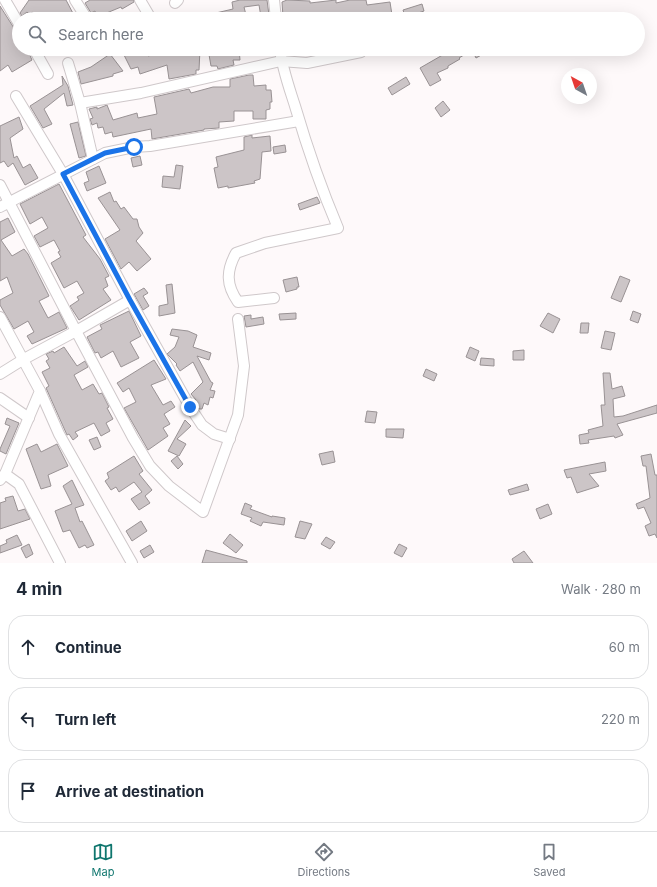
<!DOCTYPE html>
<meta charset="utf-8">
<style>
:root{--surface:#fff;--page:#f6f6f7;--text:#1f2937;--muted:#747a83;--line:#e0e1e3;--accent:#0f766e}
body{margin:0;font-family:Inter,sans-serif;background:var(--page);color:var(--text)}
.compass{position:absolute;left:561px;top:68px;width:36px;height:36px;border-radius:50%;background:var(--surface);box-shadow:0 4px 16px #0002;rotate:320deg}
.stop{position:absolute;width:12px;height:12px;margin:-9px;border:3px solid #1a73e8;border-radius:50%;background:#fff}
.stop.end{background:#1a73e8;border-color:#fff;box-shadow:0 1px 4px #0008}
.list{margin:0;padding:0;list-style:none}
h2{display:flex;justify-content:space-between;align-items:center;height:52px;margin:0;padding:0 16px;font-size:17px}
h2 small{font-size:13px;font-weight:400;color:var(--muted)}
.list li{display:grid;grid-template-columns:26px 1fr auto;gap:12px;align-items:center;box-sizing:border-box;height:64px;margin:0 8px 8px;padding:0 8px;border:1px solid var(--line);border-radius:16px}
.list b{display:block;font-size:15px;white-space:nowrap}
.list em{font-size:13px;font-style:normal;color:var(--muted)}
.icon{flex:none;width:22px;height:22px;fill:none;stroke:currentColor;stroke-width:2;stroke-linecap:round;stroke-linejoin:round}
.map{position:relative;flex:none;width:657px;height:563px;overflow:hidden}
.search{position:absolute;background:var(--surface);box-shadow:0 4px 16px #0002;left:12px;right:12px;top:12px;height:44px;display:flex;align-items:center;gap:10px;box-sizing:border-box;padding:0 14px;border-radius:22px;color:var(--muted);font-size:15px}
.sheet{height:268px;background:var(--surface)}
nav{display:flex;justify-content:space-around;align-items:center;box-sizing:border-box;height:56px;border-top:1px solid var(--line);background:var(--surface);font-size:11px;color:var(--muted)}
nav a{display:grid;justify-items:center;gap:2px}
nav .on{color:var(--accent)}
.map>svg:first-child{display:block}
</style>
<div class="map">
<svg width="657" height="563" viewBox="0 0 657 563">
<rect width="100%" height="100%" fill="#fef9fa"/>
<!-- building -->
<g fill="#ccc5c7" stroke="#999294">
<path d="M29,0H66L76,19H67L66,13L55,19H42L39,13L37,16L32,12L30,15L27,12L22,16L20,13Z"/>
<path d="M90,0H134V2L122,9L121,7L97,17L95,11L91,13L85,3Z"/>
<path d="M240,0H267L269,15L261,17L259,5L244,7L247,19H204L203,16L233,9L232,2Z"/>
<path d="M287,0L310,1V3L336,0V3L350,0H366L367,5L390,2L392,15L404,13L403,10L422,4L424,11L415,14L416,19H352L351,16L338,19H321L320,16L283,17L282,2Z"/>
<path d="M0,6L19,36V49H27L32,60L12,72L8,65L0,71Z"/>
<path d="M128,49H145L148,56L164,52L163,49H175L177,54L192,55L191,50L200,49L199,70H196V74L169,79L167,65L140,74L138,67L131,69L122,51Z"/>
<path d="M208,49H239L240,60H233L234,65L218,69L217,66H211Z"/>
<path d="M453,49H492L476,58L472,50L459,58L460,59L448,66V68L437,73L441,80L430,86L420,68Z"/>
<path d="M110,54L123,71L113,74V76L81,84L78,72L91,67Z"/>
<path d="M249,75H253L254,86L266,85V90H271L272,102H270V109L266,110V119H253V111H234V121L219,122V128L204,129V130L152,139L151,129L113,137L112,132L105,134L103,127L98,128L97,123L92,125L90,119L93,118L89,109L97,107V109L107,105L113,120L137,113L138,118L157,114L154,97L189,89L191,93L213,87H230V79Z"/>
<path d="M62,76L68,86L73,105L67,106L64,93L44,109L52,124L43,128L30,106L63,85Z"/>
<path d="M406,77L410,84L392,95L388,88Z"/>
<path d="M443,101L450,110L441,117L435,108Z"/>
<path d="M19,117L23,129L10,138L14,158L17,156L23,168L30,164L38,178L25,185L13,163L8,167L4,161L0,163V126Z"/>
<path d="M78,122L86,156L79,158L70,124Z"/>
<path d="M252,135V138L270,136L271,151L262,152L260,179L254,181L255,183L228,188V186L218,188L214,168L218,167L216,157L244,150V137Z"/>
<path d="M285,145L286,152L274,154L273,147Z"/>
<path d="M140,156L142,165L133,167L131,158Z"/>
<path d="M176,165L183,166L180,189L162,187L163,176L174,177Z"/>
<path d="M99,166L106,183L87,191L84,183L89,181L86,172Z"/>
<path d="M59,184L86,235L83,237L100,259L109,276L105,278L108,286L103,289L111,300L79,320L70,306L79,300L77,297L84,293L77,281L64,288L51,263L61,257L58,252L60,251L54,240L40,247L34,236L48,228L42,217L30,224L20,204Z"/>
<path d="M110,192L114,202L116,201L121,209L124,207L133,219H137L139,227L143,233L136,241L151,259L137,271L129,262L121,269L105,239L120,230L98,198Z"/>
<path d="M317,197L320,203L300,210L298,204Z"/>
<path d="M8,218L15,232L1,240L12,256L24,249L28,254L49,296L39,301L48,318L59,312L67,328L32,344L27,336L34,332L28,321L14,329L0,305V300L13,293L7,277L0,281V222Z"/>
<path d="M620,276L630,280L621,302L611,298Z"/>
<path d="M297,277L299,287H297V289L286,292L283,280Z"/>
<path d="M172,284L175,313L159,316V306L168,304L166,285Z"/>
<path d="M144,288L148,293L143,296L149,306L143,310L134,294Z"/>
<path d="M129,311L141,336L130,342L139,358L121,367L113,351L101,358L98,352L95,353L87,337L102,329L100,325Z"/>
<path d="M633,311L641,314L638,323L630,320Z"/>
<path d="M296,313V319L280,320L279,314Z"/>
<path d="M548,313L560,319L553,333L540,326Z"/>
<path d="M251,315V319L263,317L264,324L246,327L244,316Z"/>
<path d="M581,323H589L588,333H580Z"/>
<path d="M172,329L188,331L197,335L193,347L211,353L209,360L197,356L211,382L213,383L210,390L215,391L213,398L210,397L208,405L204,403L202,409H199L195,403L196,400L191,394L203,382L193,362L180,371L176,365L177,364L167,354L175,347L179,337L170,335Z"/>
<path d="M605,331L615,333L611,350L601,348Z"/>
<path d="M64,347L77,366L85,361L88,367L74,375L82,390L93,384L99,394L102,393L109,407L107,408L113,419L106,423L110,431L101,436L94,423L75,432L78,436L73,440L69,434L67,435L46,388L49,386L42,372L50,368L46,361L49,359L46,354L53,351L54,353Z"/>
<path d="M470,347L479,351L475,361L466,357Z"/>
<path d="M524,350V360H513V351Z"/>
<path d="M481,358L494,359V366L480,365Z"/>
<path d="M154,360L166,379L151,385L163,405L171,401L175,407L164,414L170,424L163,428L168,436L148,450L124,408L136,402L129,388L123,392L117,383Z"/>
<path d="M426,369L437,374L434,381L423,376Z"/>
<path d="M603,373H610L612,389L622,386L625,396L613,399L614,417L623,416L657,405V413L617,424L623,435L615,438L614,436L588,440L589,443L580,444L579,435L589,433L588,430L603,426L601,405H605Z"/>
<path d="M367,411L377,412L375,423L365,422Z"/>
<path d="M7,418L19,423L6,454L0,451V449L10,426L5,424Z"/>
<path d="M185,420L191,426L177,439L186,444L179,456L168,451Z"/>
<path d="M386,429H404L403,438L386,437Z"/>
<path d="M97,437L101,447L94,450L89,440Z"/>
<path d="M37,444L41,452L57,444L68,466L48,475L51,486L41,489L26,449Z"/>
<path d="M333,451L335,462L322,465L319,454Z"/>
<path d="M651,454L655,475H657V538L655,534L649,536L645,526L651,523L644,507L638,509L636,504L650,498L646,466H643L641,456Z"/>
<path d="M134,456L143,471L139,474L152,490L145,496L150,503L139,510L131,499L142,492L134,482L119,492L116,487L111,490L105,481L109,478L107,473Z"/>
<path d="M177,456L183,464L178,469L171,461Z"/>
<path d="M605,462L606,471L589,474L599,486L577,493L571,477L567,478L564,470Z"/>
<path d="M72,480L84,505L75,508L80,522L82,521L94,545L87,548L85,545L79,548L70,530L63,532L55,511L72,504L63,486Z"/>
<path d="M527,484L529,490L510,495L508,490Z"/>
<path d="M13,496L18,511L25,509L30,519L0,529V503L6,501L5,498Z"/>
<path d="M245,503L252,506L250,509L272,517V516L285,518L284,525L263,522L261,526L250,521L252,518L241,514Z"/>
<path d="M548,504L552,514L540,519L536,509Z"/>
<path d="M141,521L147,531L132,541L126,531Z"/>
<path d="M300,521L312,524L305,539L295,537Z"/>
<path d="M230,534L243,545L236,553L223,543Z"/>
<path d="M17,535L22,545L0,553V546L7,543L6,540Z"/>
<path d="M326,537L335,542L330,549L321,544Z"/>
<path d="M29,544L33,554L26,558L21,548Z"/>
<path d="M399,544L407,548L402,557L394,553Z"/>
<path d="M150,545L154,552L144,558L140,551Z"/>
<path d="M206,550L247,561V563H202Z"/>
<path d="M524,551L533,563H514L512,559Z"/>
</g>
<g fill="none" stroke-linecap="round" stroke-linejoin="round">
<!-- minor casing -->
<g stroke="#cfc8ca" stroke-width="12">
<g id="minor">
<path d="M5,0L19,24"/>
<path d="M75,0L87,19"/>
<path d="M140,0L150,17"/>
<path d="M274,0L276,19"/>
<path d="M175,3L178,0"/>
<path d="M34,49L48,74"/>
<path d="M68,63L80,103L93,159"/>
<path d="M16,96L63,174L130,300L190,407L202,425L214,434L230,439"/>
<path d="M80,103L141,93L281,61L307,63L361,52"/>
<path d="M0,185L76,331L130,300"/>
<path d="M0,207L105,153L134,147L150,146L299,121"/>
<path d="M274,298L238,302C226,285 226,271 236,253L265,243L338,228C321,188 307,147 295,106C289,87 282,68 280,49"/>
<path d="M0,317L40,391L5,474L0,480"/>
<path d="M0,374L24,359L76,331L133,438L150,466L169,486L203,512L238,415L244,366L238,319"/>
<path d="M40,391L59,434L132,563"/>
<path d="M0,398L29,418"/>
<path d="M5,474L19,484L60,563"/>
</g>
</g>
<!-- minor -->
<use href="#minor" stroke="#fff" stroke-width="10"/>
</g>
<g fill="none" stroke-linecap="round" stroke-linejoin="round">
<!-- route -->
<path stroke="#1a73e8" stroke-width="5" d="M134,147L105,153L63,174L130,300L190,407"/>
</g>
</svg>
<svg class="compass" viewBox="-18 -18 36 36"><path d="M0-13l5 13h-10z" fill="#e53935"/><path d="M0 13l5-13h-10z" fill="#747a83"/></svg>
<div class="stop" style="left:134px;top:147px"></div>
<div class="stop end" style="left:190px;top:407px"></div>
<div class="search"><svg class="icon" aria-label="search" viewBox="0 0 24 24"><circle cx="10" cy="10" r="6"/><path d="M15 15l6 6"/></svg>Search here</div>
</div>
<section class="sheet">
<h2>4 min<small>Walk · 280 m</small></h2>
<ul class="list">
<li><svg class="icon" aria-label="ahead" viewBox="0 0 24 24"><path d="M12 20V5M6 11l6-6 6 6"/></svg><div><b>Continue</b></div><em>60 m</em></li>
<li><svg class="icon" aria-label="left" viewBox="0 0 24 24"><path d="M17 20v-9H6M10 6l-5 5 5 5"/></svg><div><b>Turn left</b></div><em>220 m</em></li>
<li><svg class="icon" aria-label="arrive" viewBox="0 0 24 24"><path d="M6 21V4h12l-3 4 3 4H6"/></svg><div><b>Arrive at destination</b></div></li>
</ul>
</section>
<nav>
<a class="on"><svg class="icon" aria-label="map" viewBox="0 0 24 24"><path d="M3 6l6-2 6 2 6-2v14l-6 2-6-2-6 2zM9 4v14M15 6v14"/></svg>Map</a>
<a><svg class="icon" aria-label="directions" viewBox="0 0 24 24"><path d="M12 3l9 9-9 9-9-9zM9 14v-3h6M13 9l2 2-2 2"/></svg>Directions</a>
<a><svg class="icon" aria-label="saved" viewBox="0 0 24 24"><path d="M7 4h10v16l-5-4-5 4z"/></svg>Saved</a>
</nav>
